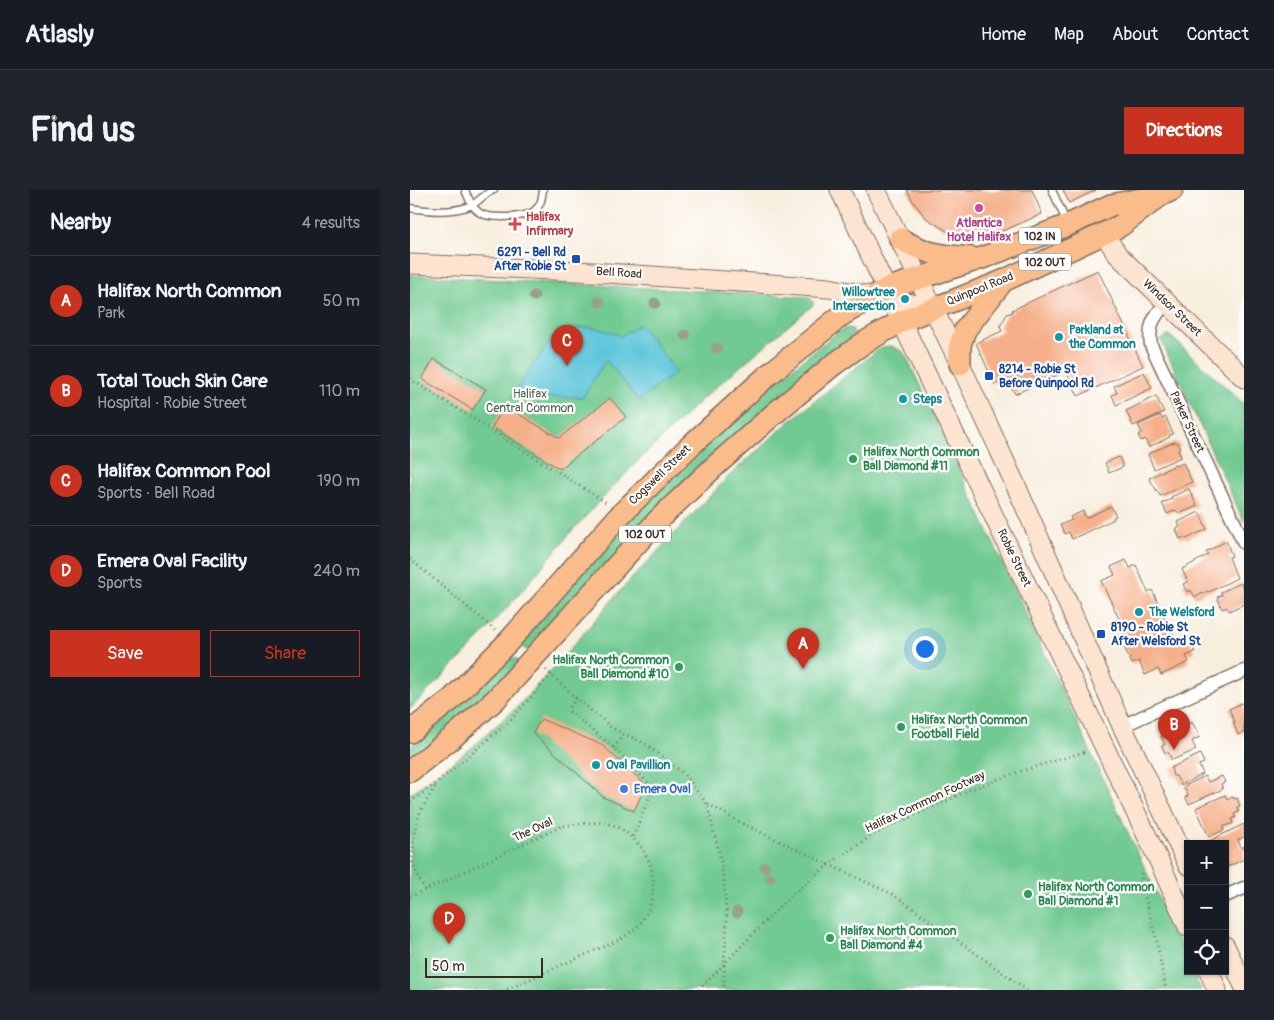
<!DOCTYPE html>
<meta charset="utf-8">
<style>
:root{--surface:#171b24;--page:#20242c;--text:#f1f3f6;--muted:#9ea1a6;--line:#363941;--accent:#c8321e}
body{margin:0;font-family:Pangolin,sans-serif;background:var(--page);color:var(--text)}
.controls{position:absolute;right:15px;bottom:15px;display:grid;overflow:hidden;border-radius:0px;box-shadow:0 1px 4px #0004}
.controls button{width:45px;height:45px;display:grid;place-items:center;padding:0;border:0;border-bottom:1px solid var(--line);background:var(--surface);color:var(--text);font:25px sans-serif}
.scale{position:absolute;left:15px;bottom:12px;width:118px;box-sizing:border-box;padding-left:5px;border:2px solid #3b2a1e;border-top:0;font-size:14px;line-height:18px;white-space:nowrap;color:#3b2a1e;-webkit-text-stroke:4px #fff;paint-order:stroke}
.you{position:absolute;left:514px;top:458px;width:18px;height:18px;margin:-12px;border:4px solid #fff;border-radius:50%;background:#1a73e8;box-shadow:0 0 0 8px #1a73e833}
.badge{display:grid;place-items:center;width:32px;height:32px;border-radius:50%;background:var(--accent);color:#fff;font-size:16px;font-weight:700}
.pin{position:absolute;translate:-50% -41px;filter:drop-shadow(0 1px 2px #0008)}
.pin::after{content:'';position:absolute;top:26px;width:18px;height:15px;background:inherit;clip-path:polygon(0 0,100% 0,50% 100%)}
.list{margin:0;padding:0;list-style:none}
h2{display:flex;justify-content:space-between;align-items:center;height:65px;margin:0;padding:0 20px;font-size:21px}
h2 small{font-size:16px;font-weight:400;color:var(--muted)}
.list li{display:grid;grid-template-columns:32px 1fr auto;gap:15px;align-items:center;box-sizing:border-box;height:90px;padding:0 20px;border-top:1px solid var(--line)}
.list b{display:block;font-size:19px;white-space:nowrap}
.list p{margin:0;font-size:16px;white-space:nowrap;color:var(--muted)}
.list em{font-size:16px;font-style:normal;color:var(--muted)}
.actions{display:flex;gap:10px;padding:15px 20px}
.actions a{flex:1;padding:11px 0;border:1px solid var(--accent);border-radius:0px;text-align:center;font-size:18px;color:var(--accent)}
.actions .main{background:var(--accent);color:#fff}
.icon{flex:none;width:28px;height:28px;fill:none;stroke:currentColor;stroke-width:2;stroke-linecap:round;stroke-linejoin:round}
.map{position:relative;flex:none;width:834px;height:800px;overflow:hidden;border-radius:0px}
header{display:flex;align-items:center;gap:30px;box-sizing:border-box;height:70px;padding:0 25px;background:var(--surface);border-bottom:1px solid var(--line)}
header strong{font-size:24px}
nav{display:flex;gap:28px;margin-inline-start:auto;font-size:18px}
.intro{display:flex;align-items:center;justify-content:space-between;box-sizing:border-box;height:120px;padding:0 30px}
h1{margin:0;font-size:35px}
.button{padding:12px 22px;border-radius:0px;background:var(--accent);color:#fff;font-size:18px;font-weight:700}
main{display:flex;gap:30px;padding:0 30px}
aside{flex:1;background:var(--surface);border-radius:0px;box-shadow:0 1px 4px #0004}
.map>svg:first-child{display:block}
</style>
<header>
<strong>Atlasly</strong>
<nav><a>Home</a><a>Map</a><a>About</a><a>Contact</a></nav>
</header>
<div class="intro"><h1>Find us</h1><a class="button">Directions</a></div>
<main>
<aside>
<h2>Nearby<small>4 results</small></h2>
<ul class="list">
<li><span class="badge">A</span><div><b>Halifax North Common</b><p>Park</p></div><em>50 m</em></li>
<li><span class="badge">B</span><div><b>Total Touch Skin Care</b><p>Hospital · Robie Street</p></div><em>110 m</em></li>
<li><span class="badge">C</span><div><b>Halifax Common Pool</b><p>Sports · Bell Road</p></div><em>190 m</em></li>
<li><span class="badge">D</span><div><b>Emera Oval Facility</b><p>Sports</p></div><em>240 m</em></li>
</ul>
<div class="actions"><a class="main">Save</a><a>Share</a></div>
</aside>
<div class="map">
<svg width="834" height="800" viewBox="0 0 834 800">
<rect width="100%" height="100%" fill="#fff"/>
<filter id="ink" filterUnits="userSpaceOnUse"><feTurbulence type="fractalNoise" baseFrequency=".02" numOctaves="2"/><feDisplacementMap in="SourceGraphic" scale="10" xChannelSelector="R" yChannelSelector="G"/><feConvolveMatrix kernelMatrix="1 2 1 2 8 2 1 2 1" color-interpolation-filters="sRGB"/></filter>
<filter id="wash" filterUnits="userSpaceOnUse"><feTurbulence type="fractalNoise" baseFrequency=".0096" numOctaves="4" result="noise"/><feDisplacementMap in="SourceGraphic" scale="20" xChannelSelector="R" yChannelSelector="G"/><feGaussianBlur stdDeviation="1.12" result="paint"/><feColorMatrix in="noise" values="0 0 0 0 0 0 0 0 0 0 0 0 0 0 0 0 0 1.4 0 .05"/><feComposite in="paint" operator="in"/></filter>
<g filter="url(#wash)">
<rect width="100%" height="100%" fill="#f8eede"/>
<!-- green -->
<g fill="#71ca91" stroke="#567a58">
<path d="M0,85L399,107L404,114L293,208L220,279L162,341L112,401L61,458L0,519Z"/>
<path d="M438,138L443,139V145L373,204L120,459H114L111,456V451C164,390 216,328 274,272C323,226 375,184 428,142Z"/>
<path d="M759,145L834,214V332L751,150Z"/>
<path d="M481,156L492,161L497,168L778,771V781H782L791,800H0V604L60,559L106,518L148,473L210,401L321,284L379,232L465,162L473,157Z"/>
<path d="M99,466L107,470L108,475L0,574V557C24,539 47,518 69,498C79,487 87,475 99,466Z"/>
</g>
<!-- water -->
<path fill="#5ec6da" stroke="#4c787c" d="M230,134L266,182L229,211L196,170L173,207L101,208L147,140C172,136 188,136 211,146Z"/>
<g id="blocks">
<!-- building -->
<g fill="#f5b08b">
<path d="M497,0H622L632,24L588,43L570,47L554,46L540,43L516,28L504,13Z"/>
<path d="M653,0H686L659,13Z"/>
<path d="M688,80L733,176L668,206L656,181L605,204L600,195L593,198L590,192L585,195L566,153L592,141L590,136L597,124L603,122L602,120Z"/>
<path d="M24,169L76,199L63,220L12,189Z"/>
<path d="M734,182L742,198L706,215L702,205L707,203L704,196Z"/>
<path d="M746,206L754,222L723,236L716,221Z"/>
<path d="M200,208L216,227L150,279L82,237L95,216L149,248Z"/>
<path d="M750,225L752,229L756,227L763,244L759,245L760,247L739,257L735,249L731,251L728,245L732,243L728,235Z"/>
<path d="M764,252L768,253L770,257L768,260L771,267L744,279L738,264Z"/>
<path d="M709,267L713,277L699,283L695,273Z"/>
<path d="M773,273L782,292L750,306L739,288L765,275L766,276Z"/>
<path d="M779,299L787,316L769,324L766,320L757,324L752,313L762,309L761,307Z"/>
<path d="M701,316L706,326L703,327L704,329L662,349L659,342L655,344L650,335L662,330L660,327L673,321L676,328Z"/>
<path d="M789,322L797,339L776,349L775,347L770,349L766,339L770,337L768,332Z"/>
<path d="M816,351L822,366L819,367L827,388L799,402L798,401L785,407L781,400L777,402L773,394L778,392L772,379L798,365L796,362Z"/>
<path d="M716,370L720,378L726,375L738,402L742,400L767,452L778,447L785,462L776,466L779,472L751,485L748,479L735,485L729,471L722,474L709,446L716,443L691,391L705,385L701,377Z"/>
<path d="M831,393L834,400V414L819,421L817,417L812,419L807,407L812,405L811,402Z"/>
<path d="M832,513H834V542L828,545L823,532H825L819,519Z"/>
<path d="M131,529L192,555L236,595L224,621L193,607L123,543Z"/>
<path d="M782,532L790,547L782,551L786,560L762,570L758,562L755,563L752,556L755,555L751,546Z"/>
<path d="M790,564L794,573L789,575L793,584L771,595L766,586H763L761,578Z"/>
<path d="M795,586L798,592L812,586L815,592L811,594L813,599L779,614L775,607L778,606L774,596Z"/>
<path d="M815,605L817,609L823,607L824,609L827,608L830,616L827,617L829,622L824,624L826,627L822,629L823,633L813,637L814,640L799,647L786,618Z"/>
<path d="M834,634V647L828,650L831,658L834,656V669L815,678V654H798L797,652Z"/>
</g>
</g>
</g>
<g filter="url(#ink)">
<use href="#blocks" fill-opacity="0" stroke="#7d6f61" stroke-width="1"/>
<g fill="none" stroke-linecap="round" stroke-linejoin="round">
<!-- lane casing -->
<g stroke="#7d6f61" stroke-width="9">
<g id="lane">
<path d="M55,0C59,9 62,18 70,23C80,29 115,28 124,21C131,16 132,8 133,0"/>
<path d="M642,0L657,33"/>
<path d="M0,18C20,21 41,23 60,16C68,13 74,3 84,0"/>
</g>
</g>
<!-- street casing -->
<g stroke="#7d6f61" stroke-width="15">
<g id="street">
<path d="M756,112C744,128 738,134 741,155L834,353"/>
<path d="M712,536L834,481"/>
<path d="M815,706L834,698"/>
</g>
</g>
<!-- secondary casing -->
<g stroke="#7d6f61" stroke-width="21">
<g id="secondary">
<path d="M430,0L542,239L750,673L778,737"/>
<path d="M466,0L550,174L607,298L712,536L778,675"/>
<path d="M694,44L708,65L834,188"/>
<path d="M0,74L167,81L419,98L523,118"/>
<path d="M815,756L834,796"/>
<path d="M799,781L807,800"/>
</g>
</g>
<!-- primary casing -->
<g stroke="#7d6f61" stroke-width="24">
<g id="primary">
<path d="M490,49C518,65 530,65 562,68"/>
<path d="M550,174V155L555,140L593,91"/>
<path d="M0,542L42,509L100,450L212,323L280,256L357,186L432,125L476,99L572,68L658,35L701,15L746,6"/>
<path d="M0,581L42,548L85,510L248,330L305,276L365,223L423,175L455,152L492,131L593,91L710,36L751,5L762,0"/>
</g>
</g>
<!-- path -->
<g stroke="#7d6f61" stroke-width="3" stroke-dasharray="1 4" stroke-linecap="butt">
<path d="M0,189L197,313"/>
<path d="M0,369L86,441"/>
<path d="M136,480L166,508L202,538L234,553L273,583L297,614L310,666L314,693L317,732L314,775V800"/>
<path d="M166,508L160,517V522L204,558L243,598L223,647"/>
<path d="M204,558L214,543"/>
<path d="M0,612L28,592L100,531L141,484"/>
<path d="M298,614L335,635L484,705L617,800"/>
<path d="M731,683L732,695L746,748L756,800"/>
<path d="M15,700L9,688L2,671L4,644L10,622L26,595"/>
<path d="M0,707L152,636C168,634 187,630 203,635C213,638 223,648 230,656C249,679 247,715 227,737C222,742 216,745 211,749L95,800"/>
<path d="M289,800L378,708L418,675L464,644L559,600L605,583L677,561"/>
</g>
<!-- lane -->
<use href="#lane" stroke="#fff" stroke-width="6"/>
<!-- street -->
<use href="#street" stroke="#fff" stroke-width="12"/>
<!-- secondary -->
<use href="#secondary" stroke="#fde4d1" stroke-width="19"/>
<!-- primary -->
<use href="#primary" stroke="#fabc8b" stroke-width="21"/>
</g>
<!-- trees -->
<g fill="#9aa18a">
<circle cx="124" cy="106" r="5.5"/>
<circle cx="189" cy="112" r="5.5"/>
<circle cx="245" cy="113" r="5.5"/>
<circle cx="275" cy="145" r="5.5"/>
<circle cx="307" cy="158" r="5.5"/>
<circle cx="355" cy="677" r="5.5"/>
<circle cx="360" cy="688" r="5.5"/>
<circle cx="327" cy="722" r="5.5"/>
</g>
</g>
<!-- markers -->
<circle fill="#d1479c" stroke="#fff" stroke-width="2" cx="569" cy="18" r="5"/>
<path fill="#e0444e" stroke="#fff" stroke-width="2" d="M102.5 26.5h5v5h5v5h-5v5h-5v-5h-5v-5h5z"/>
<g fill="#1a4fb4" stroke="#fff" stroke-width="2">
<rect x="161" y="64" width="10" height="10" rx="2.5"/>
<rect x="574" y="181" width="10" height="10" rx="2.5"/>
<rect x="686" y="439" width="10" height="10" rx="2.5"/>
</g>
<g fill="#0f9aa8" stroke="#fff" stroke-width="2">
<circle cx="495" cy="109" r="5"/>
<circle cx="649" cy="147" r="5"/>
<circle cx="493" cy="209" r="5"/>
<circle cx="729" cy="422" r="5"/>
<circle cx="186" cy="575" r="5"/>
</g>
<g fill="#2e9e5b" stroke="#fff" stroke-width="2">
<circle cx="443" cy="269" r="5"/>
<circle cx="269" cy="477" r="5"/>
<circle cx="491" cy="537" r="5"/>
<circle cx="618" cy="704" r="5"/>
<circle cx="420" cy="748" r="5"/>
</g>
<circle fill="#3f7fe0" stroke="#fff" stroke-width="2" cx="214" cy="599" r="5"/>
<g text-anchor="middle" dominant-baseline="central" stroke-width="4.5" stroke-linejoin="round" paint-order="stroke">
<!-- shield labels -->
<g fill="#fff" stroke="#766a62" stroke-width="1">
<rect x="609" y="37.5" width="42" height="17" rx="4"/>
<rect x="609" y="63.5" width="52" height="17" rx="4"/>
<rect x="209" y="335.5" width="52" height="17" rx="4"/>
</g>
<g font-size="11" font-weight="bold" fill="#3b2a1e">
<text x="630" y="46">102 IN</text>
<text x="635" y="72">102 OUT</text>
<text x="235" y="344">102 OUT</text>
</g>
<!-- health labels -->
<g font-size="12" font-weight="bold" fill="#be3a42" stroke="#fff" text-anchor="start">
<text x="116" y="27">Halifax<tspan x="116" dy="14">Infirmary</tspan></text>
</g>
<!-- hotel labels -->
<g font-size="12" font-weight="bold" fill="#b23c85" stroke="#fff">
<text x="569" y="33">Atlantica<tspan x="569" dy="14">Hotel Halifax</tspan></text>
</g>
<!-- transit labels -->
<g font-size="12" font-weight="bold" fill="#164399" stroke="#fff" text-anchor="start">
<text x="156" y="62" text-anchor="end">6291 - Bell Rd<tspan x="156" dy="14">After Robie St</tspan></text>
<text x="589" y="179">8214 - Robie St<tspan x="589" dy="14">Before Quinpool Rd</tspan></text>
<text x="701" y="437">8190 - Robie St<tspan x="701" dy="14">After Welsford St</tspan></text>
</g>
<!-- street labels -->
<g font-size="12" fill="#3b2a1e" stroke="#fff">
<text transform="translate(209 83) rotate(4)">Bell Road</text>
<text transform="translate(570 99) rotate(-22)">Quinpool Road</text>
<text transform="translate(762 118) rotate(44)">Windsor Street</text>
<text transform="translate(777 232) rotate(65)">Parker Street</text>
<text transform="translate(250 285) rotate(-44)">Cogswell Street</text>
<text transform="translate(604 368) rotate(64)">Robie Street</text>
<text transform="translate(515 612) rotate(-25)">Halifax Common Footway</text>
<text transform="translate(123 640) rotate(-25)">The Oval</text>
</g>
<!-- culture labels -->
<g font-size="12" font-weight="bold" fill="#0d838f" stroke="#fff" text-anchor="start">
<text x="485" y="102" text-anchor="end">Willowtree<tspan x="485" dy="14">Intersection</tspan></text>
<text x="659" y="140">Parkland at<tspan x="659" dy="14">the Common</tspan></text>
<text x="503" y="209">Steps</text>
<text x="739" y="422">The Welsford</text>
<text x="196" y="575">Oval Pavillion</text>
</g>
<!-- park labels -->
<g font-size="12" fill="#4e6246" stroke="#fff">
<text x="120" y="204">Halifax<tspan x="120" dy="14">Central Common</tspan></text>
</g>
<!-- leisure labels -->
<g font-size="12" font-weight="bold" fill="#27864d" stroke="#fff" text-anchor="start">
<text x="453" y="262">Halifax North Common<tspan x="453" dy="14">Ball Diamond #11</tspan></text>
<text x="259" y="470" text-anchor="end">Halifax North Common<tspan x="259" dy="14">Ball Diamond #10</tspan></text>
<text x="501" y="530">Halifax North Common<tspan x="501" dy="14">Football Field</tspan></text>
<text x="628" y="697">Halifax North Common<tspan x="628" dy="14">Ball Diamond #1</tspan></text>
<text x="430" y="741">Halifax North Common<tspan x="430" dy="14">Ball Diamond #4</tspan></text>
</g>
<!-- shop labels -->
<g font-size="12" font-weight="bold" fill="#366cbe" stroke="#fff" text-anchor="start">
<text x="224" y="599">Emera Oval</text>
</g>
</g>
</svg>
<div class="controls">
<button>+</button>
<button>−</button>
<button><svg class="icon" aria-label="locate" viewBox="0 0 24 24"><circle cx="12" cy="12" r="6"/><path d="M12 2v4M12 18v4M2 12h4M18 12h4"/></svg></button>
</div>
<div class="scale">50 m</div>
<div class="you"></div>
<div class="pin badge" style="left:393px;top:479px">A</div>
<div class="pin badge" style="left:764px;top:560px">B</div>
<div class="pin badge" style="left:157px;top:176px">C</div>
<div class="pin badge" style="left:39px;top:754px">D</div>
</div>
</main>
